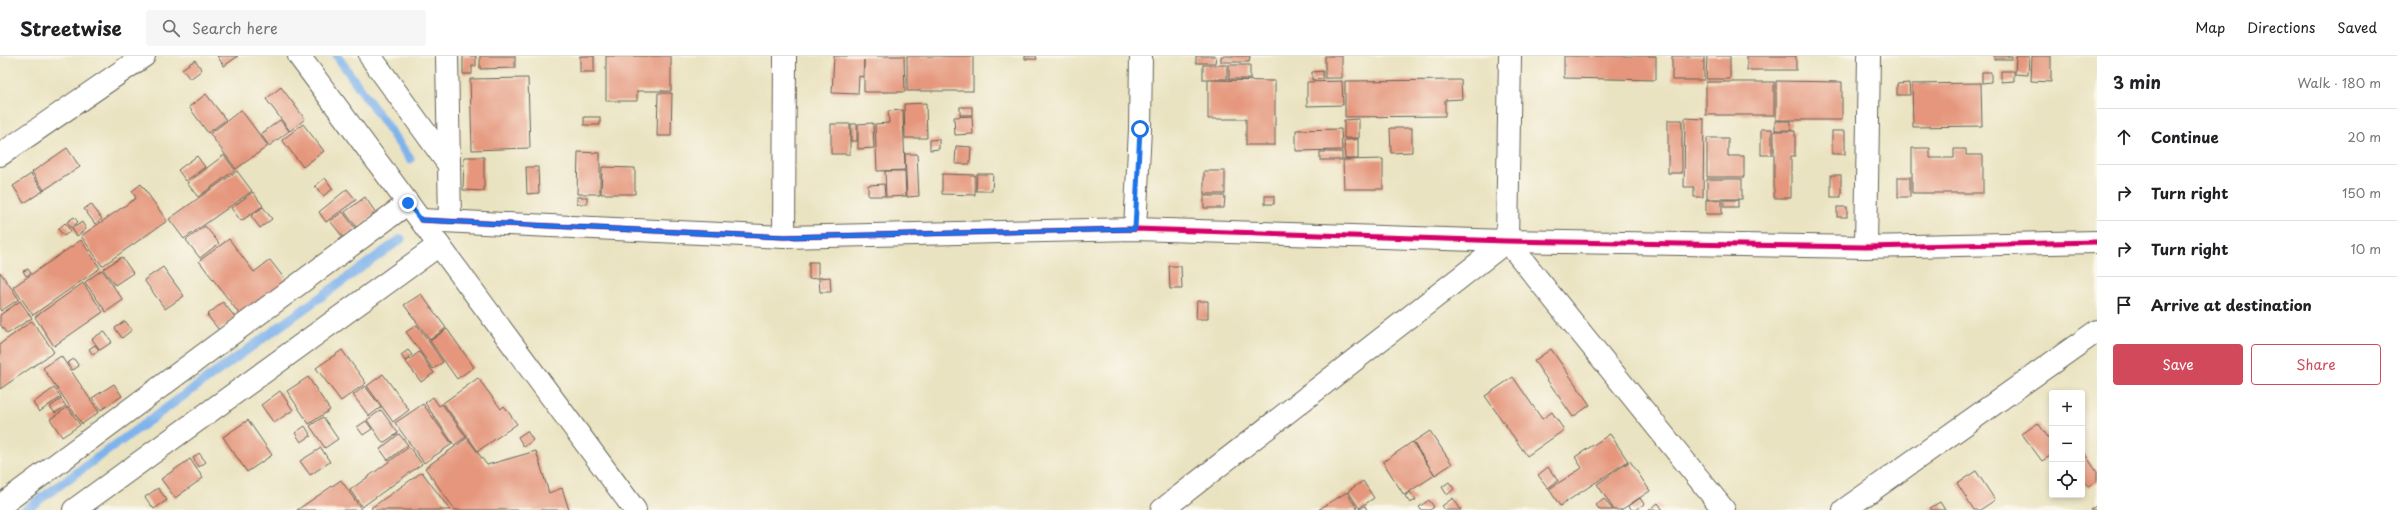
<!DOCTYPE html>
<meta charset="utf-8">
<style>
:root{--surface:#fff;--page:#f6f6f6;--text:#202124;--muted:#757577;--line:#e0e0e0;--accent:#d1495b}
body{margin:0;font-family:"Playpen Sans",sans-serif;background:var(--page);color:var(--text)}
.controls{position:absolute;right:12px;bottom:12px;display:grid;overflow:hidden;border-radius:4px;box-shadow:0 2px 6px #0003}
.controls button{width:36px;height:36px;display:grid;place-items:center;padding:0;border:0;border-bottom:1px solid var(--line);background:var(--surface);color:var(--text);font:20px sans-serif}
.stop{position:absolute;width:12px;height:12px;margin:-9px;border:3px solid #1a73e8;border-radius:50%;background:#fff}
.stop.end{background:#1a73e8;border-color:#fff;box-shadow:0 1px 4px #0008}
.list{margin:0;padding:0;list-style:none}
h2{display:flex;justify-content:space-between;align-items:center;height:52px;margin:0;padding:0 16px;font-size:17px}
h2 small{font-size:13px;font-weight:400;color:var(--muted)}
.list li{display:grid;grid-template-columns:26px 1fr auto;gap:12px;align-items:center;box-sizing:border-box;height:56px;padding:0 16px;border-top:1px solid var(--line)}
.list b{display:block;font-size:15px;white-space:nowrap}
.list em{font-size:13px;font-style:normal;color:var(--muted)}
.actions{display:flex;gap:8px;padding:12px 16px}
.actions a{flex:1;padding:9px 0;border:1px solid var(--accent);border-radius:4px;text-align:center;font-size:14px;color:var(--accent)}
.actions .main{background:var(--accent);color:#fff}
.icon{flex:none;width:22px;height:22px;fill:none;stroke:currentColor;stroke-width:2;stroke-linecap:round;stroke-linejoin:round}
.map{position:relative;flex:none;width:2097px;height:454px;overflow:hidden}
header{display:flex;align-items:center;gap:24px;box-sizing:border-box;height:56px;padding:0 20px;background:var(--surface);border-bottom:1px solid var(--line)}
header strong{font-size:19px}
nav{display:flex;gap:22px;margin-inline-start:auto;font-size:14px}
.search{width:280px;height:36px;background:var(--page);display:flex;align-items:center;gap:10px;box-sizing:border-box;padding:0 14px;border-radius:4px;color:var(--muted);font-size:15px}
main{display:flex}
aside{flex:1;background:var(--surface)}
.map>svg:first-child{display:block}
</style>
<header>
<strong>Streetwise</strong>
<div class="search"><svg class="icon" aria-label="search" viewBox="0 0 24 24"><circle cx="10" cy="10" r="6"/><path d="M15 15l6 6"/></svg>Search here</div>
<nav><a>Map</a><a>Directions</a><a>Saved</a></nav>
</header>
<main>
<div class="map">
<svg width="2097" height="454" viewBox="0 0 2097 454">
<rect width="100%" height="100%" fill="#fbf7ec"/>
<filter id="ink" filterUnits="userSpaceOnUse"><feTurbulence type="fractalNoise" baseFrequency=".025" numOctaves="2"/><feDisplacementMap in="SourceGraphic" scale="8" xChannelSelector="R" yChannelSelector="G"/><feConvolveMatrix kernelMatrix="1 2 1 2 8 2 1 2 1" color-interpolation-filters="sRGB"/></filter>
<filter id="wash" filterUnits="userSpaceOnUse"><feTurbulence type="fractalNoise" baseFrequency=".012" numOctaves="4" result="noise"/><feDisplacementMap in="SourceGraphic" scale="16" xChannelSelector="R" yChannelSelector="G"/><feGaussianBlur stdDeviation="0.9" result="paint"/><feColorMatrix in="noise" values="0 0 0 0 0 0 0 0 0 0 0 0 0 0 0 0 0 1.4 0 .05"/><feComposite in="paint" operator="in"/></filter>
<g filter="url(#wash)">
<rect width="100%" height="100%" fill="#eae3c1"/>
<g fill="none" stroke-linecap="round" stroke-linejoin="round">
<!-- stream -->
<g stroke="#7fb3ec" stroke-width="9">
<path d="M337,0L410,103"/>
<path d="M25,454L401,183"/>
</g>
</g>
<g id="blocks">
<!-- building -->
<g fill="#e5967c">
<path d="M217,0H238L224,10Z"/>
<path d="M463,0H476V10H472V18H463Z"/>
<path d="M480,0H515V12L480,13Z"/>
<rect x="580" y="0" width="14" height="16"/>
<path d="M606,0H671V35H637V45H606Z"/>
<path d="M834,0H904L905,36H864V4L863,21L859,20L858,38L832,37Z"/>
<rect x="907" y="0" width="66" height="35"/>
<path d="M1025,0H1036L1037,3H1025Z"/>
<path d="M1196,0H1216L1215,7H1196Z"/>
<path d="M1221,0H1250L1249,6H1221Z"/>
<rect x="1325" y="0" width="17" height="22"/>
<path d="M1564,0H1656V24L1564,22Z"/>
<rect x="1672" y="0" width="32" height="24"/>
<path d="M1707,0H1730V23H1706Z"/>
<rect x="1747" y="0" width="49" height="14"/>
<rect x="1994" y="0" width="18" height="3"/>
<path d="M2016,0H2029L2028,19L2015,18Z"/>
<path d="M2032,0H2051V26L2031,25Z"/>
<path d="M195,4L202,14L190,23L182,13Z"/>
<rect x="1203" y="9" width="24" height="14"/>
<rect x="1229" y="9" width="21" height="14"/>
<path d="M1323,15V23L1312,24V16Z"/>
<path d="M2001,15H2014V25L2001,26Z"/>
<path d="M1982,16H1991V26L1982,27Z"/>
<path d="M528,22L530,92L472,94L470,23Z"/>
<path d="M1208,24L1275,25V89H1246V63H1208Z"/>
<path d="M1461,24L1462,43L1445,44V60L1345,61V25Z"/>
<path d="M1342,25L1343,49L1307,50V26Z"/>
<path d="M1776,25L1842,26V64H1776Z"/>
<rect x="1706" y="26" width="68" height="33"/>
<path d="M1909,27L1910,39H1897V28Z"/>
<path d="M1981,27L1982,70L1913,71L1912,28Z"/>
<path d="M281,31L305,63L290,75L266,43Z"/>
<path d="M658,37H672L671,80H657Z"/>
<path d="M206,38L226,64L208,77L189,51Z"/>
<path d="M926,47L927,82H905L904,48Z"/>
<rect x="960" y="51" width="12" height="8"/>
<path d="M241,54L268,90L236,113L210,78Z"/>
<path d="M903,54L905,114L877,115L875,68L889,67L888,55Z"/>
<path d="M972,60L973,78L955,79L954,61Z"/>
<rect x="584" y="61" width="16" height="8"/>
<path d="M1685,62L1704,63L1703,141H1694V131H1684Z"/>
<path d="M1359,63V82H1344V64Z"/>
<path d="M280,64L289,75L269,90L261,78Z"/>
<rect x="1668" y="64" width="14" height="53"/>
<rect x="1775" y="65" width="16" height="9"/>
<path d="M873,67L874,92L858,93V68Z"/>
<path d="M303,68L324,95L303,111L282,84Z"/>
<rect x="831" y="68" width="19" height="30"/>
<rect x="851" y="68" width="6" height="17"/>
<path d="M1390,72H1412V96L1391,97Z"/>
<path d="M1341,73L1342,94L1296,95V74Z"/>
<rect x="1761" y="73" width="11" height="26"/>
<path d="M1774,75H1795V100H1791V142H1774Z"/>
<rect x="1832" y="75" width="13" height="23"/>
<path d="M1707,82H1728V100H1744V121H1707Z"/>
<path d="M939,83V93L930,94V84Z"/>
<path d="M1358,83V103H1345L1344,84Z"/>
<path d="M956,90L971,91L970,108H955Z"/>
<path d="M67,92L80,111L44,134L32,116Z"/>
<path d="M1912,92H1930V102H1954V93H1966V99H1983V137H1912Z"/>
<path d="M578,96L600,97V138H577Z"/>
<rect x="1320" y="96" width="22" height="8"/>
<path d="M905,98H917L919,140L907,141Z"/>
<path d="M224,99L235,114L198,141L187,127Z"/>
<path d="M197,100L205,111L186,125L178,114Z"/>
<path d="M464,101H484V135L463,134Z"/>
<path d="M1383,103V133H1344L1343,104Z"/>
<path d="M526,111H538L539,137L527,138Z"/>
<path d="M602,111L635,112V138H601Z"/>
<path d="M237,115L252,135L184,183L169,163Z"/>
<path d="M885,115H905L906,140L886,141Z"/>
<rect x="1204" y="115" width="21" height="23"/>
<path d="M31,118L43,135L24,147L13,130Z"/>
<path d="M942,118L975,119V139L942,138Z"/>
<path d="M977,118H993L992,135H976Z"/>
<rect x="1831" y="119" width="10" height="22"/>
<rect x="1898" y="121" width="12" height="20"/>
<path d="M325,122L333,133L323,140L315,130Z"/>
<rect x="1707" y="123" width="35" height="20"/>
<path d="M141,128L167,165L102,210L81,180L136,142L132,135Z"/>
<path d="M884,128L885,140H868V129Z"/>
<path d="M347,133L356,144L326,166L319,156Z"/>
<path d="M253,136L263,150L241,165L231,152Z"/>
<path d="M1204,140H1225L1224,152H1204Z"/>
<rect x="1265" y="140" width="9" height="8"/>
<path d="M365,141L376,157L357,172L345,156Z"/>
<rect x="577" y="141" width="10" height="7"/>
<rect x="1706" y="144" width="16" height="14"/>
<rect x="1724" y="144" width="14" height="7"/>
<path d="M91,148L102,163L95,168L84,153Z"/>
<path d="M263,151L272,163L260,172L251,160Z"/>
<rect x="1837" y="151" width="10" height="10"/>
<path d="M343,156L355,172L343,181L330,165Z"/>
<path d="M74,161L78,166L71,172L67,166Z"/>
<path d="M82,166L86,173L77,180L72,173Z"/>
<path d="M65,167L71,175L64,180L58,173Z"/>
<path d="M205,170L219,187L200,202L186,184Z"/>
<path d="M229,183L254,216L270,204L287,226L241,260L199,205Z"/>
<path d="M81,184L100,212L33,259L13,231Z"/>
<path d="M122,201L133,217L115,229L103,213Z"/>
<path d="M809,206H818V222L809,223Z"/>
<path d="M1169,210H1181L1182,233H1170Z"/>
<path d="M163,211L184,240L165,253L144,224Z"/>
<path d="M28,213L31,217L26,220L23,215Z"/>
<path d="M102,214L123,244L106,256L85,226Z"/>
<path d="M0,216L19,243L1,255L0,254Z"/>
<path d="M830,221L831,236H820L819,222Z"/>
<path d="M83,227L103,256L54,290L35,261Z"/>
<path d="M421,238L446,272L430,284L404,249Z"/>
<path d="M20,245L32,262L7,278L0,268V259Z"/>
<path d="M1197,245H1208V263H1196Z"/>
<path d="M223,246L235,261L219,274L207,259Z"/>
<path d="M32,265L54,296L0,333V288Z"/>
<path d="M125,265L132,274L122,282L115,272Z"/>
<path d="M417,269L443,306L433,313L406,276Z"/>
<path d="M447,273L474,311L457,323L430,285Z"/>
<path d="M104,275L112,286L100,294L92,283Z"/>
<path d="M95,289L99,294L93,299L89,293Z"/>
<path d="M1551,293L1590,349L1573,361L1534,305Z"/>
<path d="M342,294L366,327L341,345L316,312Z"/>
<path d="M408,294L412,299L405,305L401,299Z"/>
<path d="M419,296L434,317L421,326L406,306Z"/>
<path d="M61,300L99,356L82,368L43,312Z"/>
<path d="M74,303L79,310L73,314L67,307Z"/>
<path d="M383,318L409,354L393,366L367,330Z"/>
<path d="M308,321L330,354L309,368L287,335Z"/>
<path d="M1513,321L1542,363L1552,356L1564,374L1527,400L1485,340Z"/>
<path d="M478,322L501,353L504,350L517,368L478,395L443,347Z"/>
<path d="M114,328L122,340L101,354L92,342Z"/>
<path d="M365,330L381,351L369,360L353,339Z"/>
<path d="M54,332L61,341L39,356L33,347Z"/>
<path d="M280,335L293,354L274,367L261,349Z"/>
<path d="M433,341L439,350L442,348L466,381L454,389L425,347Z"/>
<path d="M61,343L66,350L55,357L50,351Z"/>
<path d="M423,348L452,388L424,407L395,367Z"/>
<path d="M68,351L80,369L62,381L50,363Z"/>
<path d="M381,354L398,377L383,387L367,364Z"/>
<path d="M323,361L338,383L325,392L310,370Z"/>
<path d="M248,364L272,399L247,416L223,381Z"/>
<path d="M366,365L372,373L363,379L357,371Z"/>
<path d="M2038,367L2052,387V399L2042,405L2022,378Z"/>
<path d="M305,370L311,380L301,386L295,377Z"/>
<path d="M527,375L533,384L524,391L518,381Z"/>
<path d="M1430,375L1452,408L1435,419L1413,386Z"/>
<path d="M399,378L408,389L388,404L380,393Z"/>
<path d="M1610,378L1628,405L1560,450L1549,433L1582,412L1575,401Z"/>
<path d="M467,382L487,409L536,395L549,437L562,432L569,454H455L425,412Z"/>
<path d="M1412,386L1435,419L1404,439L1383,406Z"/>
<path d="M409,391L422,408L362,451L350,434Z"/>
<path d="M321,392L330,406L310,419L300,405Z"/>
<path d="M2082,394L2097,416V425L2088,431L2082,422Z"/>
<path d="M199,397L206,406L199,411L193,402Z"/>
<path d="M190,403L203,422L175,442L161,423Z"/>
<path d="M1630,405L1650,435L1621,454H1614L1597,428Z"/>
<path d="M1548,411L1558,425L1548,432L1538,419Z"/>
<path d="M1976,415L1995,444L1980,454H1974L1957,427Z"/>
<path d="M422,416L450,454H373L371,452Z"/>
<path d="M341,424L361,453L359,454H297Z"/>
<path d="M1363,425L1374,442L1359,452L1348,435Z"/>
<path d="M1449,426L1454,433L1447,439L1442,431Z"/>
<path d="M158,432L167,444L154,453L145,441Z"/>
<path d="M1347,436L1358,454H1318Z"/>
<path d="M1410,436L1416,444L1410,447L1405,440Z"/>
<path d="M1453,442L1461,454H1445L1442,450Z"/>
<path d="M1640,442L1644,448L1636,454H1632L1629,450Z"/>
<path d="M1604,443L1613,454H1600L1596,449Z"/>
<path d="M1429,444L1434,451L1430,454H1421L1419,451Z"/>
<path d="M1940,446L1945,454H1932L1930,452Z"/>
<path d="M1658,447L1663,454H1648Z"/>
<path d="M2097,449V454H2090Z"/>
<path d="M1365,450L1367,454H1358Z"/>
</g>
</g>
</g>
<g filter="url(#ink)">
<use href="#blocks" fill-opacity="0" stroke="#646256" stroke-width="1"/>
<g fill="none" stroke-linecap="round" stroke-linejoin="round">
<!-- minor casing -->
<g stroke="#646256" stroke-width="24">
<g id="minor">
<path d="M299,0L635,454"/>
<path d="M370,0L449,109"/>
<path d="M447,0L450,165"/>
<path d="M1510,0L1507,185L1724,454"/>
<path d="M0,99L144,0"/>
<path d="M421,164L784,181L1135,173L1507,185L1866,191L2097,186"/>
<path d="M1135,173L1140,73L1141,0"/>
<path d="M784,181L785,0"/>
<path d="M1866,191L1869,0"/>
<path d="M0,450L408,147"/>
<path d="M74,454L439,189"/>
<path d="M1162,454L1507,185"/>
<path d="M1844,454L2097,275"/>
</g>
</g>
<!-- minor -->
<use href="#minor" stroke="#fff" stroke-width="22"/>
<!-- cycleway casing -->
<g stroke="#fbf7ec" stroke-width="8">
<path id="cycleway" d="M421,164L784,181L1135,173L1507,185L1866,191L2097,186"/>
</g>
<!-- cycleway -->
<use href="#cycleway" stroke="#d6006c" stroke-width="5"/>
</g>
</g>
<g fill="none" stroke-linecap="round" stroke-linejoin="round" filter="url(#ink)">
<!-- route -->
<path stroke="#1a73e8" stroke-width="5" d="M408,147L421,164L784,181L1135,173L1140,73"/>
</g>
</svg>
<div class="controls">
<button>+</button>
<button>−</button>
<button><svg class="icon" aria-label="locate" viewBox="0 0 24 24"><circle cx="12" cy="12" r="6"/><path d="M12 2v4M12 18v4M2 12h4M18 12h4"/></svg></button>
</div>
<div class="stop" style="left:1140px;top:73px"></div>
<div class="stop end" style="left:408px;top:147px"></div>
</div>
<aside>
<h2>3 min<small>Walk · 180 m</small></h2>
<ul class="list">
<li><svg class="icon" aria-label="ahead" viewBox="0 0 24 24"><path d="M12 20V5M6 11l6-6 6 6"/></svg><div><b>Continue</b></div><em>20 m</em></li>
<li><svg class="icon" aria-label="right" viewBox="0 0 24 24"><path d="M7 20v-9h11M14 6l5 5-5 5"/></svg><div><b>Turn right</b></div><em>150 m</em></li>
<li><svg class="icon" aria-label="right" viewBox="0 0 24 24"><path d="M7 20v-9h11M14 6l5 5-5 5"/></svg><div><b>Turn right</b></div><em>10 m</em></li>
<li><svg class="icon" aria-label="arrive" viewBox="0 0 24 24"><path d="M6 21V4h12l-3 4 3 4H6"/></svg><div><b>Arrive at destination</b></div></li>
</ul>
<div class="actions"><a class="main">Save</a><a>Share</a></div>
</aside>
</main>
